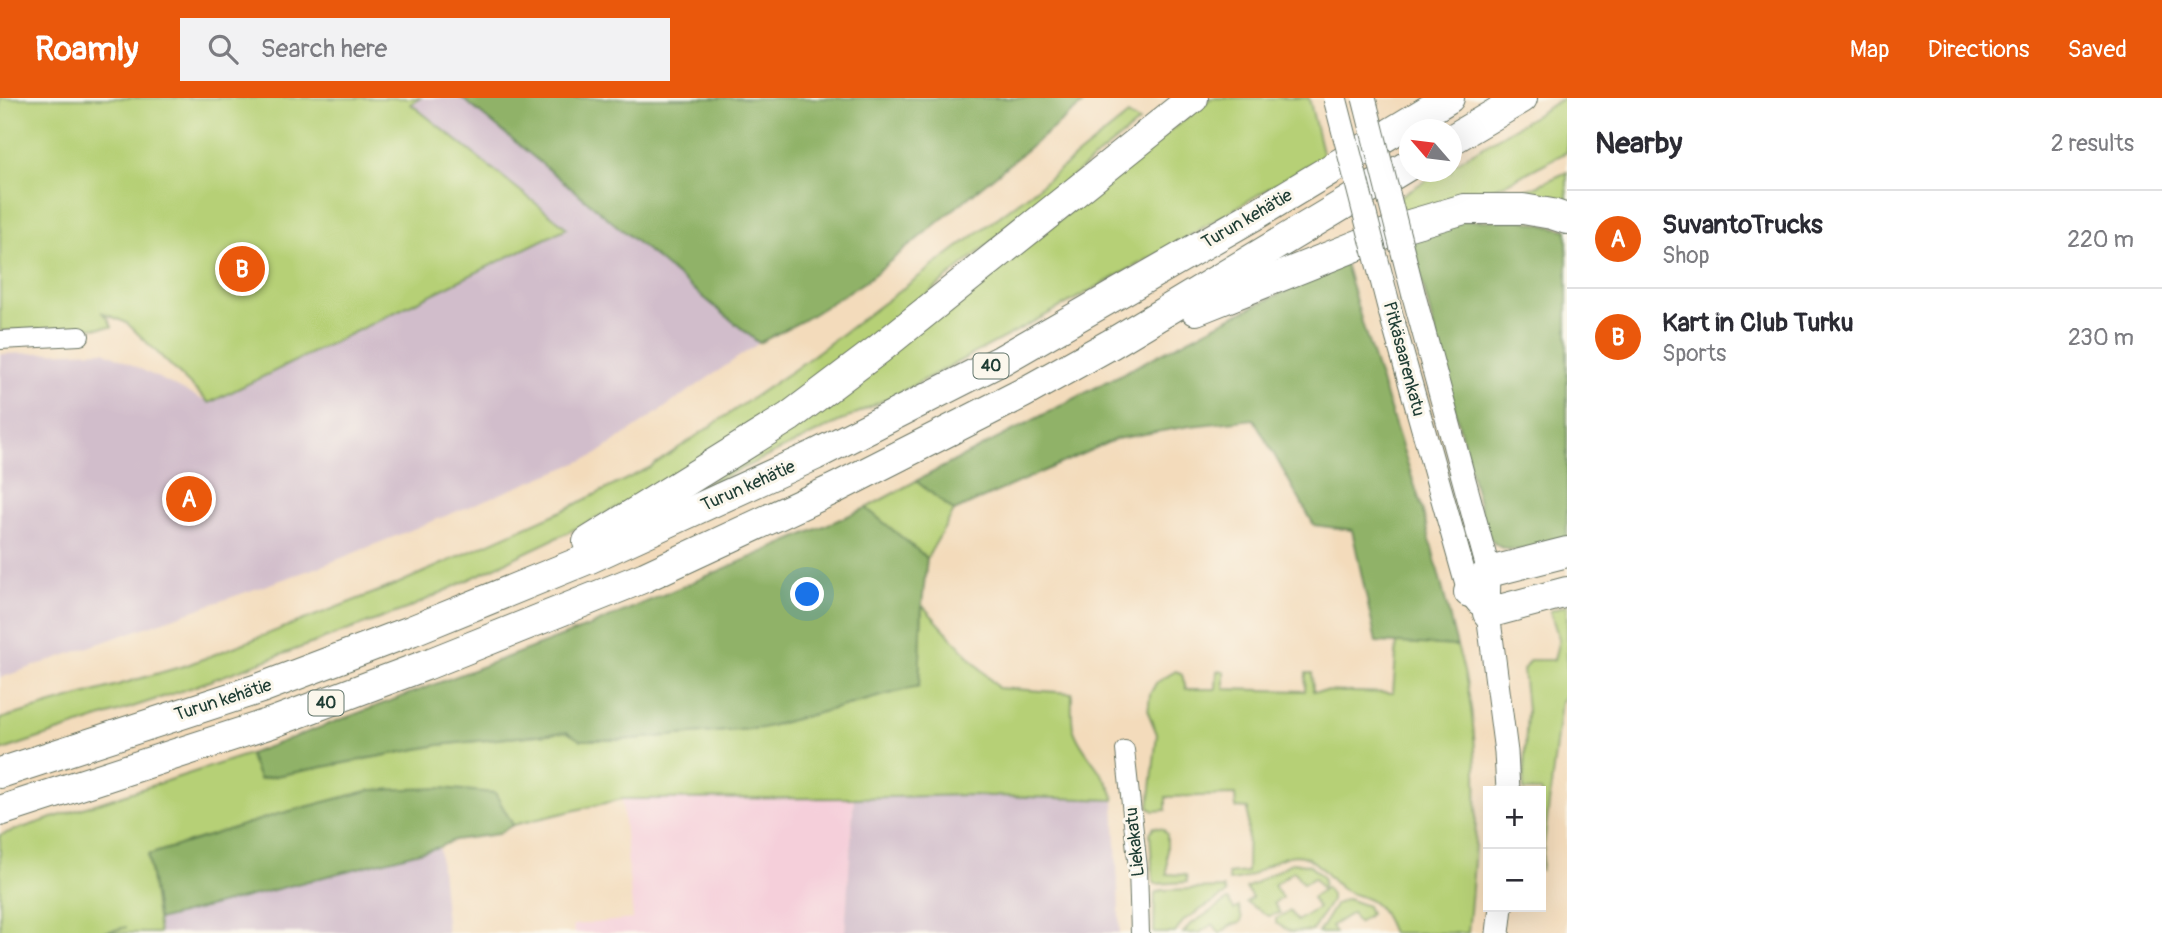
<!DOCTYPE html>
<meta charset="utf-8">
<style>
:root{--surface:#fff;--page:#f2f2f3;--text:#2b2b33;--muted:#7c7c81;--line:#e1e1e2;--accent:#ea580c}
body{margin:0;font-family:Pangolin,sans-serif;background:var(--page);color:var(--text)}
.controls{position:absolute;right:21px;bottom:21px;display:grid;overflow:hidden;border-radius:0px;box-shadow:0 7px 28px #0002}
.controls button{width:63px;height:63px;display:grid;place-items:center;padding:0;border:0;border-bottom:2px solid var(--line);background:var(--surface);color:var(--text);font:35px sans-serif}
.compass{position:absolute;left:1399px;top:21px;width:63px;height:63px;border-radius:50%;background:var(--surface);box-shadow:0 7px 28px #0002;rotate:298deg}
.you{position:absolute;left:808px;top:497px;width:24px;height:24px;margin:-18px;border:5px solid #fff;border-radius:50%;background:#1a73e8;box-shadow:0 0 0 10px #1a73e833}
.badge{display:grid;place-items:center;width:46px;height:46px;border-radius:50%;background:var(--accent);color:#fff;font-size:23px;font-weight:700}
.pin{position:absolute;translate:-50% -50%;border:4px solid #fff;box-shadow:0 2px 7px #0006}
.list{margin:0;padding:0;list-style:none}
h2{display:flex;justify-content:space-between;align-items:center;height:91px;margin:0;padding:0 28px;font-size:30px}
h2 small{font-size:23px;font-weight:400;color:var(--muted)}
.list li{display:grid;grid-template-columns:46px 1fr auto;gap:21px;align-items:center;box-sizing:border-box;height:98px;padding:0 28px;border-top:2px solid var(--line)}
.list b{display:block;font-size:26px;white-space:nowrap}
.list p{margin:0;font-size:23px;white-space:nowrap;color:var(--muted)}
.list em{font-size:23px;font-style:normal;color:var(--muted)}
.icon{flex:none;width:38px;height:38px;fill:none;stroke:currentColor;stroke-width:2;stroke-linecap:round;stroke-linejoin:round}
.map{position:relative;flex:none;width:1567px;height:835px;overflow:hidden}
header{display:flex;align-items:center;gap:42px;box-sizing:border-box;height:98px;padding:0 35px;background:var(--accent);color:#fff}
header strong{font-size:33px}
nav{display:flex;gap:38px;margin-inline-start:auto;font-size:24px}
.search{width:490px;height:63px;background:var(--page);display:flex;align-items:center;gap:18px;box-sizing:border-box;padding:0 24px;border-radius:0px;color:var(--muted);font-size:26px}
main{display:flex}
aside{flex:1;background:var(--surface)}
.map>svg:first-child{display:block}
</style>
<header>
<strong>Roamly</strong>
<div class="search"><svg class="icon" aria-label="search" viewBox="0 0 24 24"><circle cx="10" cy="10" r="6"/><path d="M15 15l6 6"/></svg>Search here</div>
<nav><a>Map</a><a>Directions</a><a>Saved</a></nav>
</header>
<main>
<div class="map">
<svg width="1567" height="835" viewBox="0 0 1567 835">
<rect width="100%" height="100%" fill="#fbf7ec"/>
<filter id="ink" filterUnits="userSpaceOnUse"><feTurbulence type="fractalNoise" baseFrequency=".0143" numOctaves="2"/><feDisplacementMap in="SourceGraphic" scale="14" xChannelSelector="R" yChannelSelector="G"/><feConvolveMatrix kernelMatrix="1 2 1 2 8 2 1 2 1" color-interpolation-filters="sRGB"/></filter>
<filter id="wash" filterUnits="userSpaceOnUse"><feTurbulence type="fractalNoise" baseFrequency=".00686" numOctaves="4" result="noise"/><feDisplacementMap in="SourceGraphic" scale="28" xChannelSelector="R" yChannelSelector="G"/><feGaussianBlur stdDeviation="1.57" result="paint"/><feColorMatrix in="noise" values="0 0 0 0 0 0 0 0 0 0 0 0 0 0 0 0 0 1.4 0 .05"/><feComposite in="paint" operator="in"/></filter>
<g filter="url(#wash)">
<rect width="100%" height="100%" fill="#f3dbbb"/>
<!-- built -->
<path fill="#f5cfda" d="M854,700L845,835H574L573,827L633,821L622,701Z"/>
<!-- industrial -->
<g fill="#d1bdcb">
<path d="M420,0H462L759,245L594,358L324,467L0,580V256L104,253L209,305L566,130L411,5Z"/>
<path d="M965,697L1114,702L1120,835H845L854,700Z"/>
<path d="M439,749L447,835H100L158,822Z"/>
</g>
<!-- green -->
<g fill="#b6d076" stroke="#6a8655" stroke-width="2">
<path d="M0,0H420L411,6L567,130L209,305L127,225L101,214L108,220L112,229L0,233Z"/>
<path d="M1211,0H1309L1323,58L1179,144L1026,228L903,293L699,391L977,188Z"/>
<path d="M1564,0H1567V54L1505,86L1405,121L1398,99L1441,74H1451L1452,67Z"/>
<path d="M1128,17L1139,24L813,289L674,381L577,430L409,510L193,589L0,653V621L187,567L397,486L564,412L649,370L795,271L1032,94Z"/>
<path d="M1567,74V108L1507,101Z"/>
<path d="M916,383L954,413L927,460L866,410Z"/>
<path d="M922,507L998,590L1072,595C1072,606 1071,619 1073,629C1079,653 1114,684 1114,702L965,697L854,700L622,701L513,727L494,695L371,692L275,717L148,757L159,835H107L127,829L100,835H0V737L249,656L260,681L439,647L567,634L581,642H620L762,630L919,588Z"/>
<path d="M1567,507V595L1561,604L1541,773V693H1523L1527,613L1523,572L1530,562H1554L1559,541L1550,513Z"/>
<path d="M1397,544L1457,548C1485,634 1477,745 1468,835H1392C1388,826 1384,814 1376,807C1366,797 1353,798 1342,791C1324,778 1315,753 1289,758C1266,763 1255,782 1229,783L1228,776L1247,774L1248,711L1236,710L1235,697L1166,699V712L1154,713L1149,709L1157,636L1148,614L1150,596L1156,585L1176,573L1182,577L1186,591H1216L1217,573H1224V591L1305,593L1306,575H1312L1313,593L1393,595Z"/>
<path d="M1154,729L1163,731L1167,736V776L1186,777L1187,784L1156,786L1153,783L1150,735Z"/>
<path d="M1293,764L1310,767L1324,781L1323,788L1321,790L1314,780L1303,786L1294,773L1274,787L1282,800L1274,805L1280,815L1268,818L1246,804L1252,800L1246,790Z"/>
<path d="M1326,789L1331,797V803L1312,833L1291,834L1276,825V821L1290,813L1297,823L1318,810L1312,800Z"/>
<path d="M1224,790L1226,796L1184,822L1175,835H1154L1155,795L1162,792Z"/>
<path d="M1347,801L1367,808L1370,816L1358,825L1352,815L1331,828L1335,835H1318L1336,806Z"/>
<path d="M1228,802L1234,812L1239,809L1242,821L1240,825L1231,827L1220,835L1213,826L1199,835H1183L1190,827Z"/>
</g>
<!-- forest -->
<g fill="#90b267" stroke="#58784e" stroke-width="2">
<path d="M462,0H1090L866,183L802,223L759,245Z"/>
<path d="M1520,122L1567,132V440C1546,445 1508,463 1491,442C1488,438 1486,430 1484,425L1410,137L1465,123Z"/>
<path d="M1345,165L1363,228L1422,410L1457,548L1376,544L1352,432L1314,427L1254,321L1190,328L1116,341L954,413L916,383L1233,218Z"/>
<path d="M866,410L927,460L922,507L919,588L762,630L620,642H580L567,634L439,647L259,681L249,656L590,528Z"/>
<path d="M442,690L495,695L513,727L498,736L454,742L439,749L158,822L148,757L275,717L371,692Z"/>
</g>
</g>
<g filter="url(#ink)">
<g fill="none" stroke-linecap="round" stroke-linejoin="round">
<!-- minor casing -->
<g stroke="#697463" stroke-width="20">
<g id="minor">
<path d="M0,242L80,238"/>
<path d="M1125,652L1138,770L1140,835"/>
</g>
</g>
<!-- tertiary casing -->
<g stroke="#697463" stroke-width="25">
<g id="tertiary">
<path d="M1414,198L1489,474L1488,515L1506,654L1508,693"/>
<path d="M1390,213L1469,494L1478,505"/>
<path d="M1498,835L1501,809"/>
</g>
</g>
<!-- trunk casing -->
<g stroke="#697463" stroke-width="32">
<g id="trunk">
<path d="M1451,42L1522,0"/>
<path d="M1196,212L1406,128L1464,111H1523L1552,116L1567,121"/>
<path d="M588,444L789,319L878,252L1193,0"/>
<path d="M1469,494L1489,474L1567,454"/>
<path d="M1488,515L1567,494"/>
<path d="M0,675L261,590L411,533L590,460L815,357L1002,262L1258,115L1449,0"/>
<path d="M0,713L274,624L426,567L645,479L836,390L1023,295L1111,246L1409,67"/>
</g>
</g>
<!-- minor -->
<use href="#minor" stroke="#fff" stroke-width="18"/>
<!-- tertiary -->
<use href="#tertiary" stroke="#fff" stroke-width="23"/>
<!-- trunk -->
<use href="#trunk" stroke="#fff" stroke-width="30"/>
<!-- tertiary-bridge casing -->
<g stroke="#697463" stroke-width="25" stroke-linecap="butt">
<g id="tertiary-bridge">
<path d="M1335,0L1390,213"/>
<path d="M1364,0L1414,198"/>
</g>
</g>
<!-- tertiary-bridge -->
<use href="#tertiary-bridge" stroke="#fff" stroke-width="23"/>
</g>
</g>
<g text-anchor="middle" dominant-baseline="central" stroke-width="6" stroke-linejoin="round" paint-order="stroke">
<!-- shield labels -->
<g fill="#fbf7ec" stroke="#61756b" stroke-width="2">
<rect x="973.5" y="255.5" width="35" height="25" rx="5"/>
<rect x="308.5" y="592.5" width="35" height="25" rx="5"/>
</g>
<g font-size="16" font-weight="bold" fill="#1f3d34">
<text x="991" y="268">40</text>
<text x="326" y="605">40</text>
</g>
<!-- street labels -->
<g font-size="18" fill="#1f3d34" stroke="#fbf7ec">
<text transform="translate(1247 121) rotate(-30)">Turun kehätie</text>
<text transform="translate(1404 261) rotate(75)">Pitkäsaarenkatu</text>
<text transform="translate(748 388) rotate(-24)">Turun kehätie</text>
<text transform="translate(223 602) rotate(-18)">Turun kehätie</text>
<text transform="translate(1135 744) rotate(-96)">Liekakatu</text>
</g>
</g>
</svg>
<div class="controls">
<button>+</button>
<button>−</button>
</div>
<svg class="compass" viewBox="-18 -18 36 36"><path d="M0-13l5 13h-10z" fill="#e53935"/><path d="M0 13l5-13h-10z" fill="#7c7c81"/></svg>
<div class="you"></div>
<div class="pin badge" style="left:189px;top:401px">A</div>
<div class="pin badge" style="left:242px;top:171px">B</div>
</div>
<aside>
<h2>Nearby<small>2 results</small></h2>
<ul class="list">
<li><span class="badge">A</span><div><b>SuvantoTrucks</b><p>Shop</p></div><em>220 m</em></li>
<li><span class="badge">B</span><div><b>Kart in Club Turku</b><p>Sports</p></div><em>230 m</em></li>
</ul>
</aside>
</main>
